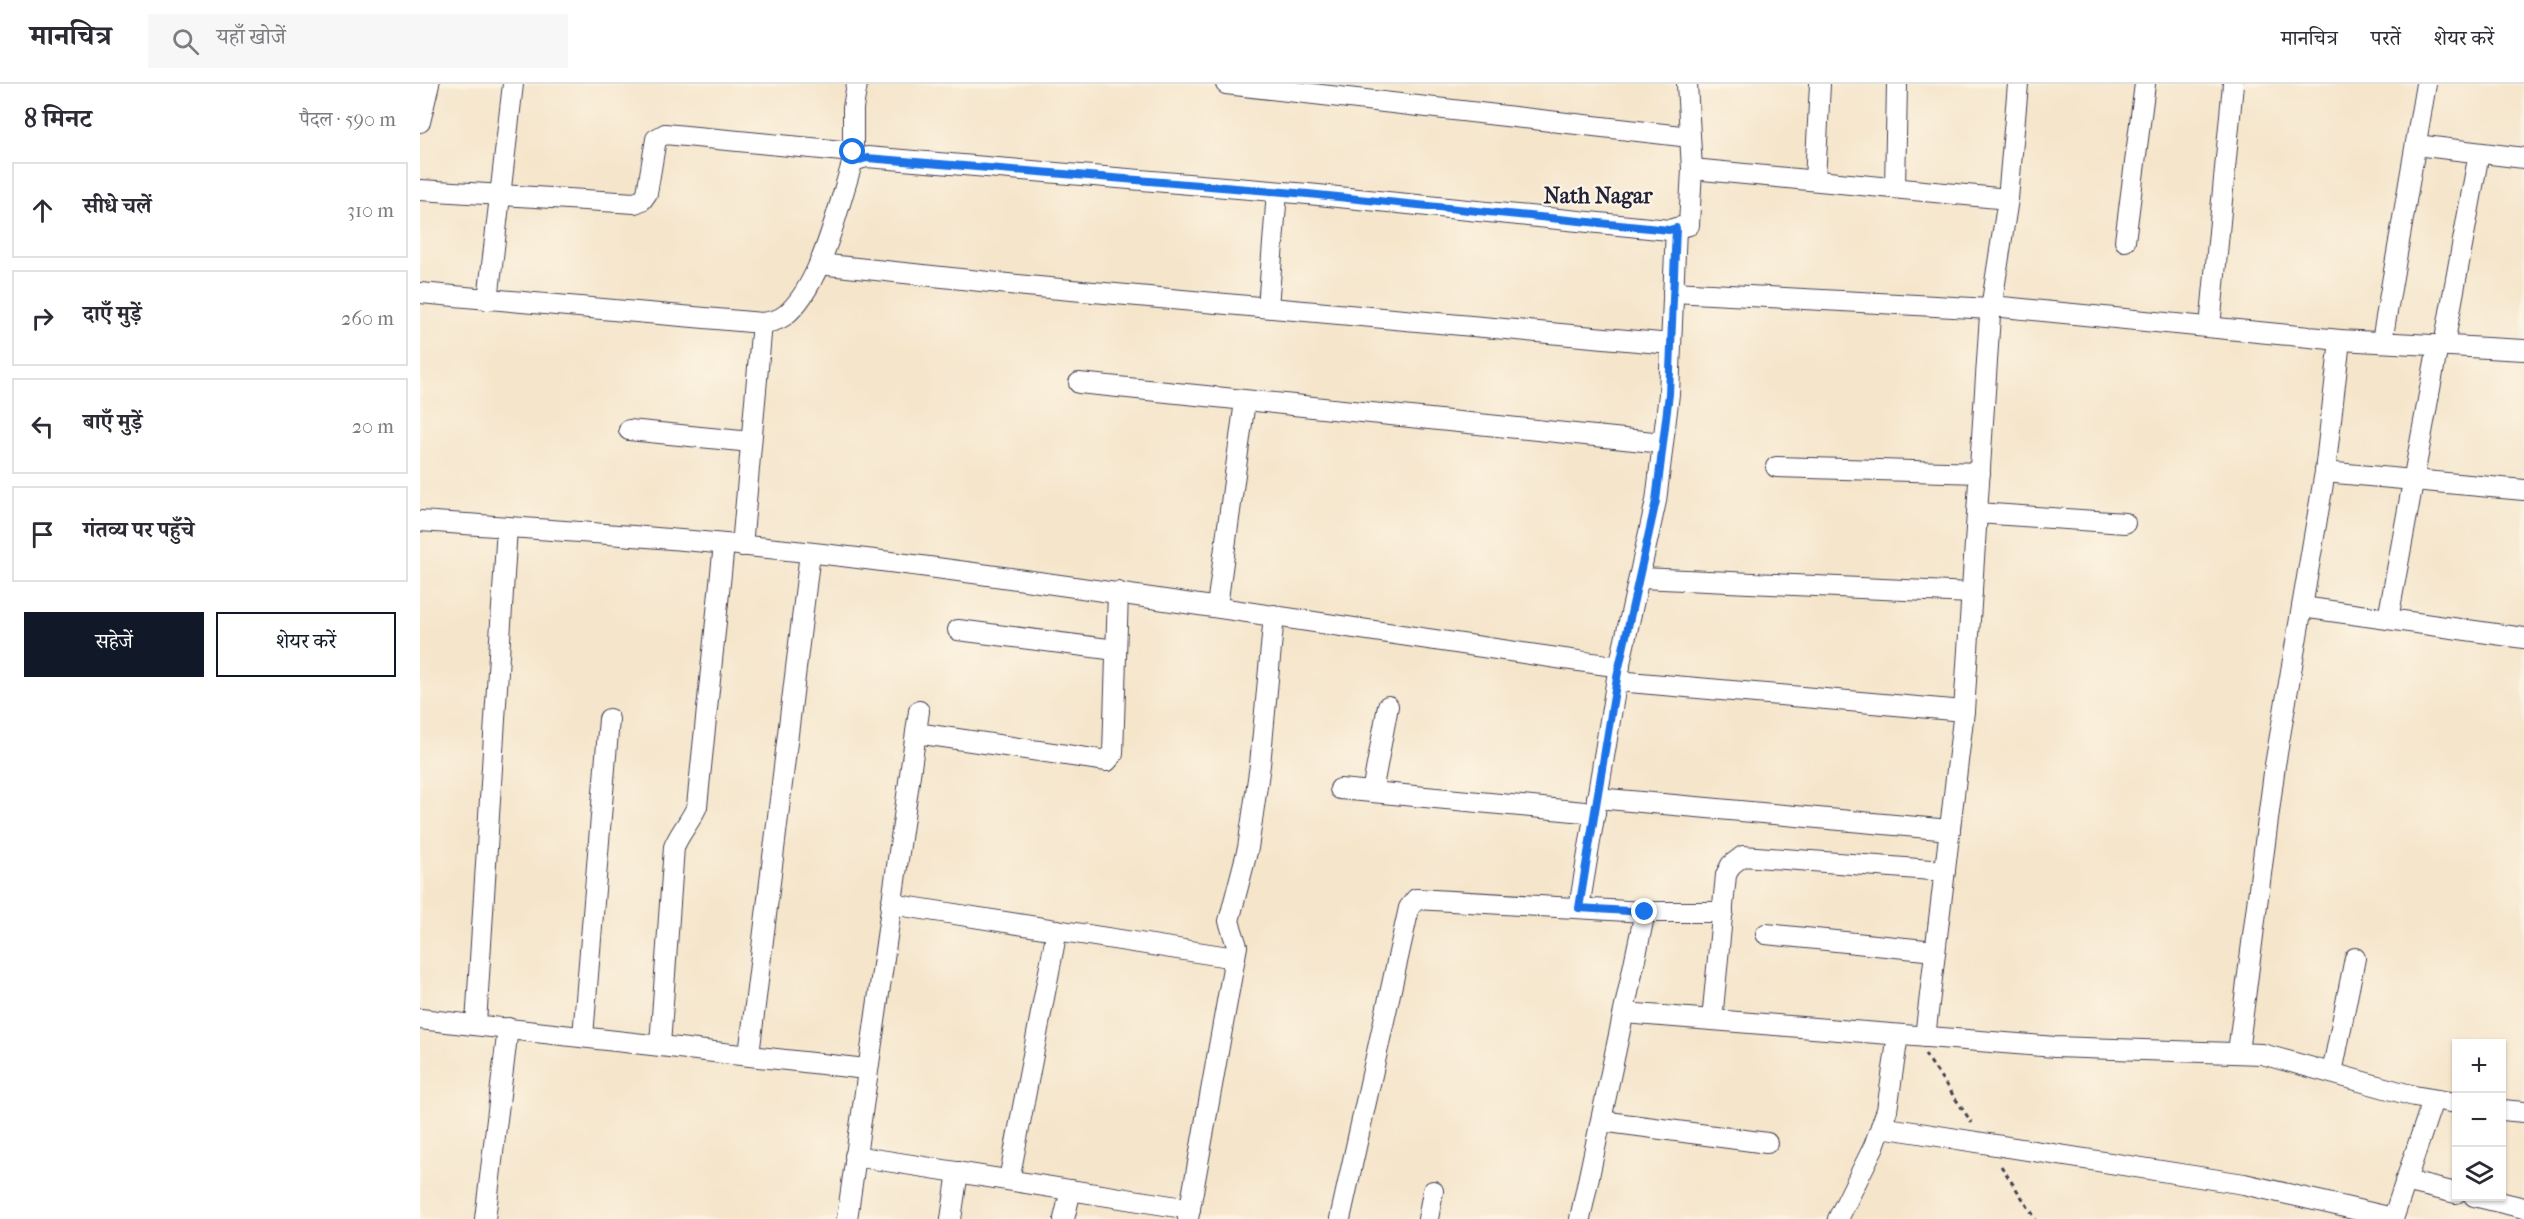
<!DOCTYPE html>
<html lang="hi">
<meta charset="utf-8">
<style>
:root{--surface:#fff;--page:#f7f7f7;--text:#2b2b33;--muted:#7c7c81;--line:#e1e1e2;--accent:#111827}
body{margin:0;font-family:"IM FELL French Canon","Noto Serif Devanagari",serif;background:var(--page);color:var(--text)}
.controls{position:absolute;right:18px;bottom:18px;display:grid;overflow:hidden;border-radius:0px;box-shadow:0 2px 4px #0004}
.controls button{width:54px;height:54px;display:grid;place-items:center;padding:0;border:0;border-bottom:2px solid var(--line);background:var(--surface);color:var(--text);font:30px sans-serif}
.stop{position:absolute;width:18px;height:18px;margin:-14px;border:4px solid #1a73e8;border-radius:50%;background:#fff}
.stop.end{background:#1a73e8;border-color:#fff;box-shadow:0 2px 6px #0008}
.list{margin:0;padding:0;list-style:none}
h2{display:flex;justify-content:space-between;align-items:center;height:78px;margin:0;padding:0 24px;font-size:26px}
h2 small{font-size:20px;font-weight:400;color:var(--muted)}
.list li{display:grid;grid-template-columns:39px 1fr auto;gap:18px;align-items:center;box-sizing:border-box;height:96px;margin:0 12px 12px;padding:0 12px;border:2px solid var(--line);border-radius:0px}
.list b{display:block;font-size:22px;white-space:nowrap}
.list em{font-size:20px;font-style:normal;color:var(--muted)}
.actions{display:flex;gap:12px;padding:18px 24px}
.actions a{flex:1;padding:14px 0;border:2px solid var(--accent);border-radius:0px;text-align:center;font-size:21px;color:var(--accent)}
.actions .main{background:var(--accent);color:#fff}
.icon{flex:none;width:33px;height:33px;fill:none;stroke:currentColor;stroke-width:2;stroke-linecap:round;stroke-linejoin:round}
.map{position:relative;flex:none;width:2104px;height:1135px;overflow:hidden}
header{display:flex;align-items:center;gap:36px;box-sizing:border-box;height:84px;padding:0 30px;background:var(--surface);border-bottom:2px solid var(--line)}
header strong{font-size:28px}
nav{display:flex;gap:33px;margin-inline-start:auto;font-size:21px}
.search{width:420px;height:54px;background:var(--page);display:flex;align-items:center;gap:15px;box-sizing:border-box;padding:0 21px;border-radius:0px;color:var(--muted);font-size:22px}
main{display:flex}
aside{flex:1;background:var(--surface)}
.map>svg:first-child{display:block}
</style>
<header>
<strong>मानचित्र</strong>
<div class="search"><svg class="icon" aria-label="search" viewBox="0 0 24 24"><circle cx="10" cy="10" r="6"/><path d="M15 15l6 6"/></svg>यहाँ खोजें</div>
<nav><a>मानचित्र</a><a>परतें</a><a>शेयर करें</a></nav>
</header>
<main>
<aside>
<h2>8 मिनट<small>पैदल · 590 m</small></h2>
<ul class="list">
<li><svg class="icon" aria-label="ahead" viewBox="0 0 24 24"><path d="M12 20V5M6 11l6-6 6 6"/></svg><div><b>सीधे चलें</b></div><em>310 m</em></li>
<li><svg class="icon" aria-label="right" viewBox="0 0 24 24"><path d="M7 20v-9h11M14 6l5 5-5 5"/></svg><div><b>दाएँ मुड़ें</b></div><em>260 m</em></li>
<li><svg class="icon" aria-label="left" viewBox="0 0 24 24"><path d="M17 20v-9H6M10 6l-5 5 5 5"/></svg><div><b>बाएँ मुड़ें</b></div><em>20 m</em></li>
<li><svg class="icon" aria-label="arrive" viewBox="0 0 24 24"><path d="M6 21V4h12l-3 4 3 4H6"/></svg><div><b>गंतव्य पर पहुँचे</b></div></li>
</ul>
<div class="actions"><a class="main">सहेजें</a><a>शेयर करें</a></div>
</aside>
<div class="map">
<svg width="2104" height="1135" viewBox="0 0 2104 1135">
<rect width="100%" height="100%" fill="#fcf5e5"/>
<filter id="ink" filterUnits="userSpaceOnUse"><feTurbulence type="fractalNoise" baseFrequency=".0167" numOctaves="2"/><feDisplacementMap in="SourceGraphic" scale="12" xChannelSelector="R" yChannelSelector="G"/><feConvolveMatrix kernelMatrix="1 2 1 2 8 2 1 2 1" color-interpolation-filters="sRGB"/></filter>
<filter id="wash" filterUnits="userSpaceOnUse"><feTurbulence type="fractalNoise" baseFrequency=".008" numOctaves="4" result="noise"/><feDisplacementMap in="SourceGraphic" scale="24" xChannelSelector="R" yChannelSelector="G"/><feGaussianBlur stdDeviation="1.35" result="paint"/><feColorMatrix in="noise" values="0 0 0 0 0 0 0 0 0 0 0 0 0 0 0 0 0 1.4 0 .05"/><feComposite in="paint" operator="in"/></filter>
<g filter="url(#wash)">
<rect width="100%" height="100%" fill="#f5e5cb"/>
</g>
<g filter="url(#ink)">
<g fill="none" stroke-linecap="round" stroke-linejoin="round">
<!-- minor casing -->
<g stroke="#423f51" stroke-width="22">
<g id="minor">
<path d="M806,0L1270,53"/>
<path d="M0,38L9,0"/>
<path d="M1996,61L2104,74"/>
<path d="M433,77V24L437,0"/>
<path d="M1272,85L1588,115"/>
<path d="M1395,96L1400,0"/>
<path d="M1475,104L1477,0"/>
<path d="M0,106L215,119L222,116L227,109L236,55L245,50L433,68"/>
<path d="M1705,157L1725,0"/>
<path d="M399,180L607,202L1251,260"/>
<path d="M1253,208L1571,225"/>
<path d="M0,209L342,239C350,238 357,237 364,232C401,204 418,122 433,77L447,73L888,110L1249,146L1269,141L1272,85L1267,0"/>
<path d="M68,216L93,0"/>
<path d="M1572,222L1920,256L2104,266"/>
<path d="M848,223L857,108"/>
<path d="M1790,243L1813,0"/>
<path d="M1962,257L2006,0"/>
<path d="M2024,261L2059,69"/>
<path d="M659,299L1243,359"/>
<path d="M209,346L331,358"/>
<path d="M1356,383L1560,389"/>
<path d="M1905,388L2104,406"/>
<path d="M1557,429L1705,439"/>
<path d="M0,437C152,447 303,457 454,476C703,507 951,548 1200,583"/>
<path d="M322,462L342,239"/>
<path d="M1221,494L1552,509"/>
<path d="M797,522L825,317"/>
<path d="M1882,523L2104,554"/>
<path d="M1968,535L2018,261"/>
<path d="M538,546L696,566"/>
<path d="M1197,597L1544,627"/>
<path d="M496,649L687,677L693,670L698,508"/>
<path d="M920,705L1175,729"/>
<path d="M952,708L968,622"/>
<path d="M1177,714L1530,746"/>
<path d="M471,820L815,874"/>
<path d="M1159,824L1198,588L1236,417L1249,310L1256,144"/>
<path d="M1346,850L1515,867"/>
<path d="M1204,929L1635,963L1842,970L1994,1012L2036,1019"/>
<path d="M0,935L446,985"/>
<path d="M1292,936L1306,791L1311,781L1323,772L1525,787"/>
<path d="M56,940L87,443"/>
<path d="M163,952L189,635"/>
<path d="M1505,953L1544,627L1570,231L1588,115L1598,0"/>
<path d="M240,961L254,763C260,748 271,737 277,722L304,460"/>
<path d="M1818,968L1855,681L1905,388L1920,256"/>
<path d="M329,971L390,469"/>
<path d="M1912,989L1935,874"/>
<path d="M2082,1026L2104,1028"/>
<path d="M1181,1037L1347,1059"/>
<path d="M1461,1043L1824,1100L1973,1134"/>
<path d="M435,1072L770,1125"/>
<path d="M589,1096L637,846"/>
<path d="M1985,1097L2036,1109"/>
<path d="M2054,1112L2104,1124"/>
<path d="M65,1135L88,944"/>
<path d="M427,1135L499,627"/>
<path d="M531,1135L538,1088"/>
<path d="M644,1135L651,1106"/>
<path d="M768,1135L817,862L809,837L828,764L840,681L854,531"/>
<path d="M920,1135L989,824L996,815L1225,828H1303"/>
<path d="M1008,1135L1013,1107"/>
<path d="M1160,1135L1225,828"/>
<path d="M1418,1135L1454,1062L1467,1026L1478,951"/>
<path d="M1973,1135L2013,1016"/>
</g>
</g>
<!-- path -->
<g stroke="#423f51" stroke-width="3" stroke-dasharray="4.5 4.5" stroke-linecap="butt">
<path d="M1505,970L1552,1039"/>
<path d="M1581,1082L1616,1135"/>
</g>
<!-- minor -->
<use href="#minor" stroke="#fff" stroke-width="20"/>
</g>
</g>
<g fill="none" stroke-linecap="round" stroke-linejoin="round" filter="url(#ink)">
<!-- route -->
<path stroke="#1a73e8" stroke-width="8" d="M433,68V78L447,74L888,110L1249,146L1256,144L1249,310L1236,417L1198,588L1159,824L1225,828"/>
</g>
<g text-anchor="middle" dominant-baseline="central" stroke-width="4.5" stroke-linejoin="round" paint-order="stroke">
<!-- neighbourhood labels -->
<g font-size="22" font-weight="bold" fill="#22223b" stroke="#fcf5e5">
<text x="1178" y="112">Nath Nagar</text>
</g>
</g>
</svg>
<div class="controls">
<button>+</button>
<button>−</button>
<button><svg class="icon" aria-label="layers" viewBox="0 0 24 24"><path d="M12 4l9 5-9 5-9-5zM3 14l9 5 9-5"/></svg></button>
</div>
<div class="stop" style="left:433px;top:68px"></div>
<div class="stop end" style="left:1225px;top:828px"></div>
</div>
</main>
